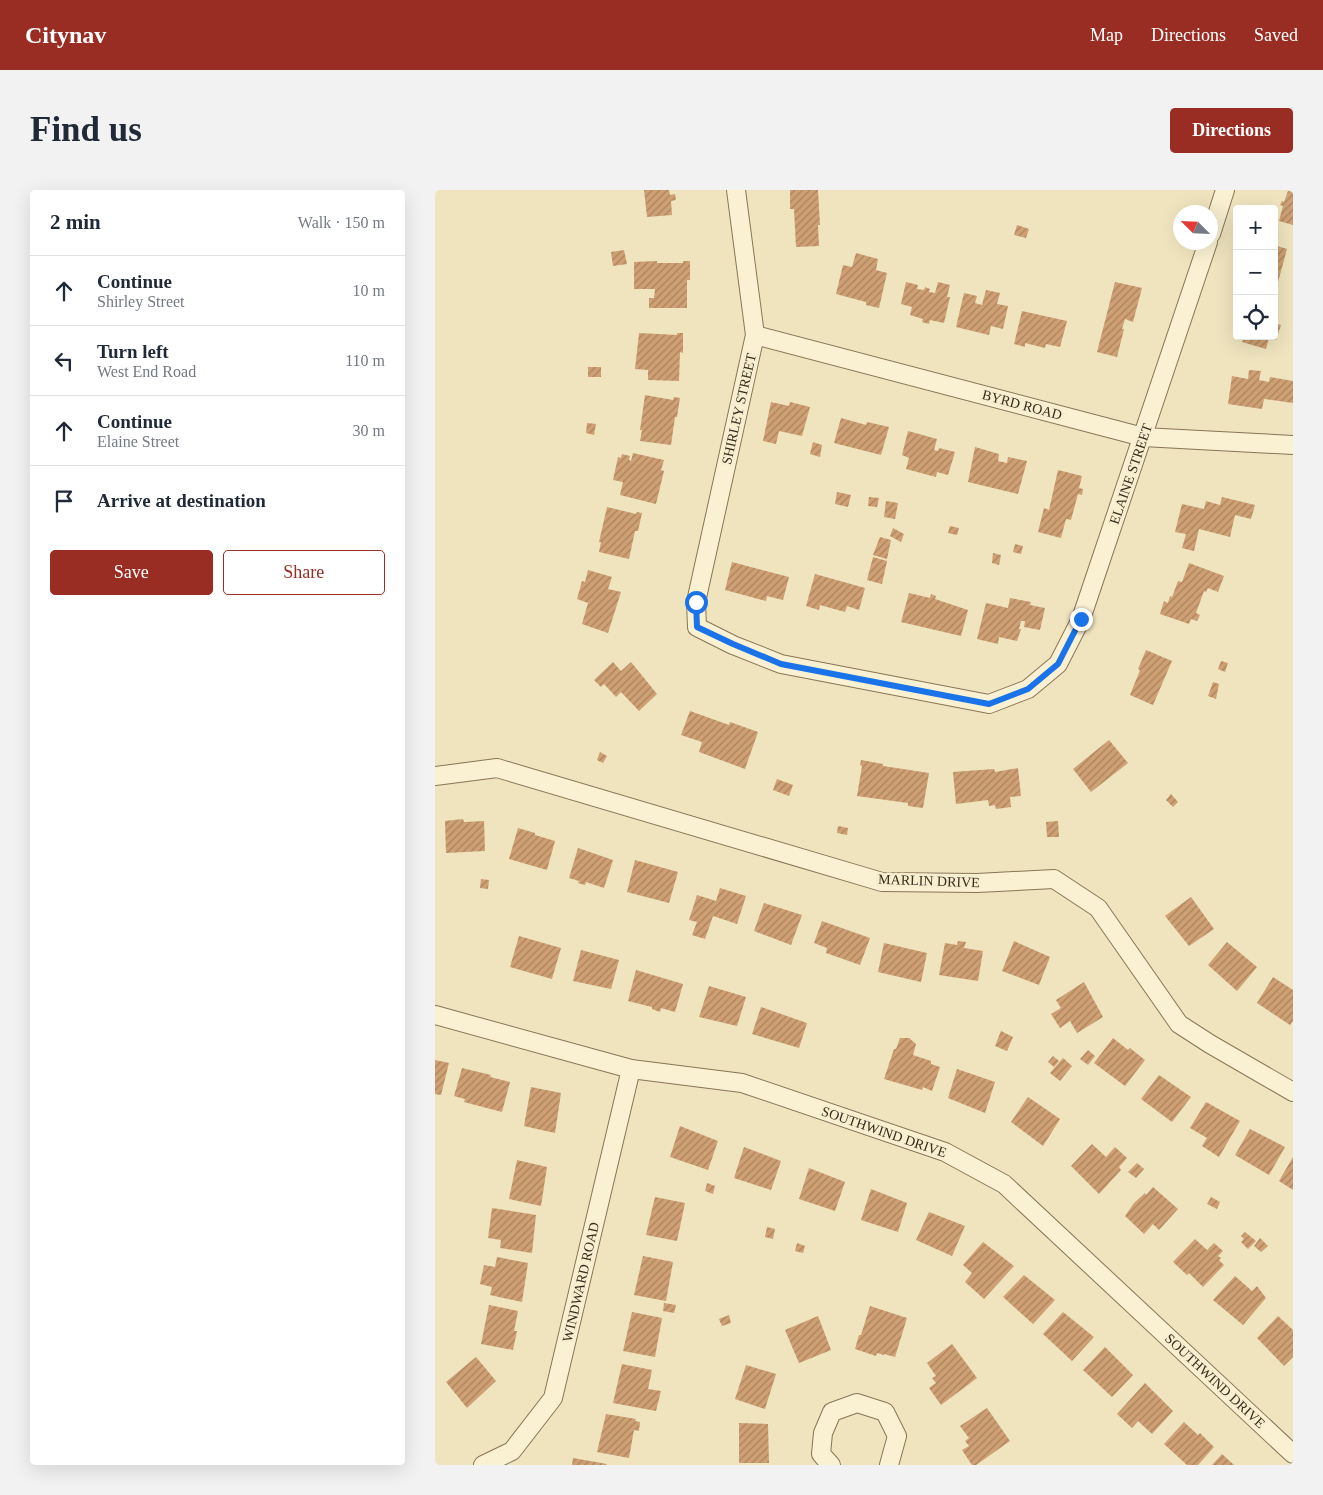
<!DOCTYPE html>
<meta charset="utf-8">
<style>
:root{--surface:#fff;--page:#f2f2f3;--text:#1f2937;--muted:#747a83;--line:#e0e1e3;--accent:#992d24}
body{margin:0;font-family:Georgia,serif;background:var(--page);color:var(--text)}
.controls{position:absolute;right:15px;top:15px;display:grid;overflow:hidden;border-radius:5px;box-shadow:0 5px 20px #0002}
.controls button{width:45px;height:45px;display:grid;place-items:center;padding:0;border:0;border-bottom:1px solid var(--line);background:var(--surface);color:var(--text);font:25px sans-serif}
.compass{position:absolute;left:738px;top:15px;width:45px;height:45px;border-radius:50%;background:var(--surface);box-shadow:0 5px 20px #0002;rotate:294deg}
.stop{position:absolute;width:15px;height:15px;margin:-11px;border:4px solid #1a73e8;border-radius:50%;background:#fff}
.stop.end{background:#1a73e8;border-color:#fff;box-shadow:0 1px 5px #0008}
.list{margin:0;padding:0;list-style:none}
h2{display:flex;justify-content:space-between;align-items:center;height:65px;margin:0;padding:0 20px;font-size:21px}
h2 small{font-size:16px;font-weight:400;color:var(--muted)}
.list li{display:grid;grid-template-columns:32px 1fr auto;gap:15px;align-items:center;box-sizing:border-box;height:70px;padding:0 20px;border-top:1px solid var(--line)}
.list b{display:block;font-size:19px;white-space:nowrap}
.list p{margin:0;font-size:16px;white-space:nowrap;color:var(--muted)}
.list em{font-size:16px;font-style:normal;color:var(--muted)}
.actions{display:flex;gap:10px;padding:15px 20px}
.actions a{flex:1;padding:11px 0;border:1px solid var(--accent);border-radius:5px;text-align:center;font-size:18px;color:var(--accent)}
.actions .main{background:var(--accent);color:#fff}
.icon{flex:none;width:28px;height:28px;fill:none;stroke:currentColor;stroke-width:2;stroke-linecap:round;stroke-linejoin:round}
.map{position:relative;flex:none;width:858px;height:1275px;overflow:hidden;border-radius:5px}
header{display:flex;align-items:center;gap:30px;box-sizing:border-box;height:70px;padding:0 25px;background:var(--accent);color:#fff}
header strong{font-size:24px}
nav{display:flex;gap:28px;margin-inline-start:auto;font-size:18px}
.intro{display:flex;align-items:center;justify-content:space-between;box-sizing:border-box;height:120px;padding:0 30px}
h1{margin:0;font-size:35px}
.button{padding:12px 22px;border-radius:5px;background:var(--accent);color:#fff;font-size:18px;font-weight:700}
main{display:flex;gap:30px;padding:0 30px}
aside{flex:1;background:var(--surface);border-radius:5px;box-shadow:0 5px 20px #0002}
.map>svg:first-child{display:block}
</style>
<header>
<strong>Citynav</strong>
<nav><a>Map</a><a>Directions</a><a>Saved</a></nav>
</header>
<div class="intro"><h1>Find us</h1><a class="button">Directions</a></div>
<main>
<aside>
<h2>2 min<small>Walk · 150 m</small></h2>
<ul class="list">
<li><svg class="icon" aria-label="ahead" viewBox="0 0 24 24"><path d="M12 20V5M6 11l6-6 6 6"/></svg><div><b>Continue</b><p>Shirley Street</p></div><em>10 m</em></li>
<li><svg class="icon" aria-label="left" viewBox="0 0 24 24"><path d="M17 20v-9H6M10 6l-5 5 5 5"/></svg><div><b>Turn left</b><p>West End Road</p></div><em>110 m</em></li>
<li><svg class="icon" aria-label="ahead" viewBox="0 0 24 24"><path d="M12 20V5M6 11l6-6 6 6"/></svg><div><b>Continue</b><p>Elaine Street</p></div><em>30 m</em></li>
<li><svg class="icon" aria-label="arrive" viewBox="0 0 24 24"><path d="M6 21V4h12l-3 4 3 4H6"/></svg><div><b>Arrive at destination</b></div></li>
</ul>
<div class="actions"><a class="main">Save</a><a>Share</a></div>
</aside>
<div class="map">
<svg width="858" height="1275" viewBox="0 0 858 1275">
<defs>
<pattern id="building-hatch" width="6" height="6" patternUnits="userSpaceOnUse" patternTransform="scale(1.25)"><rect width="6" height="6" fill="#cfa073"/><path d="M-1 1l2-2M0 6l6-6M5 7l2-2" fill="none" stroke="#a9835e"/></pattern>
</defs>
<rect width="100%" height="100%" fill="#efe4be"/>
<!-- building -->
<g fill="url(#building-hatch)">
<path d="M209,0H234L235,5L240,4L241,10L236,11L237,25L212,27Z"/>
<path d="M355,0H383L385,35H383L384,56L361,57L359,19H355Z"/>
<path d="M853,1L858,2V35L844,31L848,16L845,15L847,11L849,12Z"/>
<path d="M582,35L594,39L591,48L579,45Z"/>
<path d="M839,55L852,59L843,92L839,91Z"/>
<path d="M189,60L192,74L178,76L176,62Z"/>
<path d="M421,63L443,69L441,80L452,83L444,118L431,115V112L401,104L408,75L417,77Z"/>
<path d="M222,71V73H248V71H255V90H252V118H214V108H219L220,99H199V72Z"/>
<path d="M471,92L483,95L482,99L489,100L490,97L495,99L494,102L500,103L503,92L515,95L512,107H515L509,133L495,130L494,134L487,132L488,129L475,125L477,117L466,114Z"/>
<path d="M680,92L707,98L698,132L690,129L687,139H689L682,167L662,162Z"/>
<path d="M551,100L565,103L562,114L573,116L568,139L556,136L554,145L521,137L529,103L542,106L540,113L547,115Z"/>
<path d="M587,121L632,131L625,157L611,154L610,158L590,153V157L579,154Z"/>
<path d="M839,133L846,135L841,150L834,148L831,159L807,152L809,146H839Z"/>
<path d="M204,143L242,145V143H248V163L245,162L244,191L213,190V180L200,179Z"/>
<rect x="153" y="177" width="13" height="10"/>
<path d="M814,180L826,181L824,190L834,192L835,187L858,191V213L829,209L827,219L793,214L797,186L813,189Z"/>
<path d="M210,205L238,210L239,207L245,208L242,227H240L236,255L205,251L207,240H205Z"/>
<path d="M336,212L354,216L355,212L375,217L367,246L344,241L341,254L328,251Z"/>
<path d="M406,228L431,235L432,232L454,237L446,265L399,253Z"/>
<path d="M152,233L161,234L159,245L151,243Z"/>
<path d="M473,241L502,249L499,260L503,261L504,258L520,262L513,285L502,282L501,287L471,279L474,268L467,265Z"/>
<path d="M378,252L387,255L385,267L375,264Z"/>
<path d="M540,257L564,264L563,271L572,273L573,267L592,271L583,304L533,292Z"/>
<path d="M198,263L229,270L226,280L229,281L221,314L185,305L188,292L178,290L183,267L186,268L187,264L195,266L194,270L196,271Z"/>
<path d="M623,280L647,286L644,298L648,299L647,305L643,304L636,330L631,329L626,348L603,342L609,318L614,320Z"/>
<path d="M402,302L416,305L413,317L400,314Z"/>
<path d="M434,307L444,308L442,317L433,316Z"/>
<path d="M787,307L820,315L816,329L800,325L795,347L764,339L759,361L747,358L751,344L740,342L747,314L769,319L771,311L785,315Z"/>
<path d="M451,311L463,313L460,329L449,327Z"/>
<path d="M172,317L201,324L202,322L207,323L203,341H200L194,369L164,362L166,352H164Z"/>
<path d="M515,336L524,338L522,345L513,343Z"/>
<path d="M458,338L469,344L466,352L455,346Z"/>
<path d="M445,347L456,350L452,369L438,365Z"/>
<path d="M580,354L588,356L586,364L578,362Z"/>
<path d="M558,363L566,365L564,375L557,373Z"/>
<path d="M438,367L452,371L447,394L432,390Z"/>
<path d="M297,372L354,387L348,410L332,406L331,411L290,400Z"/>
<path d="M754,373L789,386L783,402L773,398L771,402L769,401L761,423L765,425L762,431L756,429L754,434L725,424L729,411L733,413L735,406L737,407L743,391L747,392Z"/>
<path d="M153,380L177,387L173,399L186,402L173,443L147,434L153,413L142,409L147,391L150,392Z"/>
<path d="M380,384L430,398L424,420L412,416L410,422L385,415L384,420L371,416Z"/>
<path d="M474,403L495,408L496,404L501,406L500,409L533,420L526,446L466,432Z"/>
<path d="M575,408L596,412L595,415L610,418L605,440L589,437L590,431H586L584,439H586L582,451L564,447L563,454L542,449L551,413L573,418Z"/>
<path d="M711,460L737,471L718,515L695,505L705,480L703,479Z"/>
<path d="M786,471L793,473L790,482L783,479Z"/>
<path d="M178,472L186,481L196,472L222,504L204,521L186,502L181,507L169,494L166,497L159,490Z"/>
<path d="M778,492L784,494L781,509L773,506Z"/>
<path d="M255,521L294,535L295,532L323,542L310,579L264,562L267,552L246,545Z"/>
<path d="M674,550L693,573L656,602L638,579Z"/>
<path d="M165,562L172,566L168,573L162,570Z"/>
<path d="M426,570L448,574V576L494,583L488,618L473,616V613L422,606L427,576L425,575Z"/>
<path d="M583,578L586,606L575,607L576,617L561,619L560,615L554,616L553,610L521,614L518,582L559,579L560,582Z"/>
<path d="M342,589L358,595L354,606L338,600Z"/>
<path d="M736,604L743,612L738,617L731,610Z"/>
<path d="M28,629L29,632L49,631L50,661L11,663L10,631Z"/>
<path d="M623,631L624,647H612L611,632Z"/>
<path d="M403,636L413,638L412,645L402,643Z"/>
<path d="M83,638L100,643V645L120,651L112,680L74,669Z"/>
<path d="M143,658L178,670L169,698L151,692L150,695L143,693L144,691L134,688Z"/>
<path d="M200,670L243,682L234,713L192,702Z"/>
<path d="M46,689L54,690L53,699L45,698Z"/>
<path d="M285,698L311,706L302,734L278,726L270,749L257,745L262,732L254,730L262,705L281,711Z"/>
<path d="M756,707L779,739L754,756L730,726Z"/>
<path d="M329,713L367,725L356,755L319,741Z"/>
<path d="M387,731L435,748L425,775L391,763L392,758L379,753Z"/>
<path d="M84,746L126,758L117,789L75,777Z"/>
<path d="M523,751L531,752L529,758L548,761L543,791L504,785L510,753L522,755Z"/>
<path d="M579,751L615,767L604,795L567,781Z"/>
<path d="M792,752L822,777L802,801L773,775Z"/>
<path d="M449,753L492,763L486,792L443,782Z"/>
<path d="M146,760L184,770L176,799L138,791Z"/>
<path d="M201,780L248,794L240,822L226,818L225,822L217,819V817L193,811Z"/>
<path d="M838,787L858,800V831L855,835L822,813Z"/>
<path d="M649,792L668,827L642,843L635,831L625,838L616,824L626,818L621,810Z"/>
<path d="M274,796L311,807L302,836L264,827Z"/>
<path d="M326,817L372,833L364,858L317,844Z"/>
<path d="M566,841L578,847L572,861L560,856Z"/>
<path d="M465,848H474L481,854L478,865L496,871V874L505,877L497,901L488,897L487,900L449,889L459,859H461Z"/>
<path d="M678,848L693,860L695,858L710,870L690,896L659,873Z"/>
<path d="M653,860L660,866L653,875L645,869Z"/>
<path d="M618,866L624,871L619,877L613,872Z"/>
<path d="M628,868L637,876L625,891L615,883Z"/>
<path d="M0,870L14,873L6,905L0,904Z"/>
<path d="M27,878L56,885L55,887L75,892L67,922L29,912L30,909L19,906Z"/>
<path d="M522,879L560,892L550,923L513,908Z"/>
<path d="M724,885L756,907L737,932L706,909Z"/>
<path d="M96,897L126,903L120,943L89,936Z"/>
<path d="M593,907L625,929L608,956L576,932Z"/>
<path d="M771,912L805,931L784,967L767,956L772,948L755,938Z"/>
<path d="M245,936L283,951L273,980L235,967Z"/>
<path d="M815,939L850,957L834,985L800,965Z"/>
<path d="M657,954L671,967L680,957L692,968L684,977L686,980L664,1004L636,976Z"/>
<path d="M309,957L346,971L336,1000L299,988Z"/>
<path d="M858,967V1000L844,991Z"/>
<path d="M82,970L112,977L106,1016L74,1009Z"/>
<path d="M702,973L709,979L701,988L693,982Z"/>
<path d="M374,978L410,992L400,1021L364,1009Z"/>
<path d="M272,993L280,996L278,1004L270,1001Z"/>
<path d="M718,997L743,1019L724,1040L718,1034L709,1044L690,1026L699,1013L710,1003L711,1005Z"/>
<path d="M436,999L472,1013L463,1042L426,1030Z"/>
<path d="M220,1007L250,1013L242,1051L211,1045Z"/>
<path d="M776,1007L785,1012L782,1019L772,1014Z"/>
<path d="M57,1018L101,1025L97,1063L65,1058L66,1050L53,1048Z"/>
<path d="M494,1022L530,1036L517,1066L481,1050Z"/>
<path d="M332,1037L340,1039L338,1049L330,1047Z"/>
<path d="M810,1042L821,1051L813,1059L806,1052L809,1049L806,1046Z"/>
<path d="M825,1048L833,1056L826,1062L819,1056Z"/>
<path d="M760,1049L772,1060L779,1053L788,1061L783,1066L786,1068L784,1070L789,1075L768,1097L754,1083L752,1085L738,1072Z"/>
<path d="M548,1052L579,1076L549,1109L530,1092L537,1083L528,1075Z"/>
<path d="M362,1053L370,1056L368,1063L360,1061Z"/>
<path d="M208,1066L238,1072L231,1111L199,1105Z"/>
<path d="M62,1067L93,1073L87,1112L55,1105L57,1097L45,1094L49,1075L60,1077Z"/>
<path d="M589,1085L620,1110L598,1134L568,1107Z"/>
<path d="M800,1086L817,1101L822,1096L831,1108L808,1135L778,1110Z"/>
<path d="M229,1113L241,1115L239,1123L228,1121Z"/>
<path d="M54,1115L83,1121L79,1141H82L78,1160L46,1154Z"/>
<path d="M435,1116L472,1128L460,1167L449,1164V1165L442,1163L441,1166L420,1159L424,1145H426Z"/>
<path d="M197,1122L227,1128L220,1167L188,1161Z"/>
<path d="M628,1122L659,1147L637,1171L608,1144Z"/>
<path d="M294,1125L296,1133L287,1136L284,1129Z"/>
<path d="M383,1126L396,1160L364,1173L350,1140Z"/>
<path d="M843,1126L858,1140V1167L849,1176L822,1148Z"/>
<path d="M517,1154L542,1188L506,1215L494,1198L501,1193L497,1188L501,1186L492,1173Z"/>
<path d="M670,1157L698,1185L677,1207L648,1180Z"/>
<path d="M41,1167L61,1191L32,1218L11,1192Z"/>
<path d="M187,1174L217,1180L213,1199L226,1201L221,1221L178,1213Z"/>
<path d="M311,1175L341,1184L330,1219L300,1209Z"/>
<path d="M710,1193L738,1221L717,1244L703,1231L697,1238L682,1224Z"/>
<path d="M552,1218L575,1251L541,1275H537L527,1260L534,1256L530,1251L534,1248L525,1236Z"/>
<path d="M171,1224L201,1229L200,1231L205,1232L204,1241L199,1240L194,1268L162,1262Z"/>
<path d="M749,1232L763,1245L765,1243L779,1257L763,1275H752L729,1254Z"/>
<path d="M304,1233L333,1234L334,1273H304Z"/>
<path d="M787,1264L799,1275H777Z"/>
<path d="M138,1268L172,1274L171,1275H137Z"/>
</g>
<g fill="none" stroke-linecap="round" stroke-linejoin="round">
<!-- minor casing -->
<g stroke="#887556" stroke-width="20">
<g id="minor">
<path d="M301,0L320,145L261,412L262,437L298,455L346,474L554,514L593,499L623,474L646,429L773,52"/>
<path d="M776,44L790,0"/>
<path d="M320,145L708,247L858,255"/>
<path d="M0,586L62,578L447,692L542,693L619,689L663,718L744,834L775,854L858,902"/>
<path d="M0,825L196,879L307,893L510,962L569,994L858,1264"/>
<path d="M48,1275L77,1261L118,1208L196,879"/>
<path d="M396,1275L386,1264L388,1243L397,1222L422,1213L450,1222L462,1246L454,1275"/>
</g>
</g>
<!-- minor -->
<use href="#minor" stroke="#faf1d2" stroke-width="18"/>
</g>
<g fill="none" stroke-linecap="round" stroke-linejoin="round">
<!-- route -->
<path stroke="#1a73e8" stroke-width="6" d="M261,412L262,437L298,454L346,474L554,514L593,499L623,474L646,429"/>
</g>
<g text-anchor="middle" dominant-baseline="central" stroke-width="5" stroke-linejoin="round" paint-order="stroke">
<!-- street labels -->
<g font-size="14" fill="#372b1c" stroke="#f6eece">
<text transform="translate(587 215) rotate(15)">BYRD ROAD</text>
<text transform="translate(304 219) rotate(-77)">SHIRLEY STREET</text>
<text transform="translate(696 284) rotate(-71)">ELAINE STREET</text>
<text transform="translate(494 691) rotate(2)">MARLIN DRIVE</text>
<text transform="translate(449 942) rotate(19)">SOUTHWIND DRIVE</text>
<text transform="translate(146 1092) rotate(-77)">WINDWARD ROAD</text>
<text transform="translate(780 1191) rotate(43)">SOUTHWIND DRIVE</text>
</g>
</g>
</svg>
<div class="controls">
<button>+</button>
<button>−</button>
<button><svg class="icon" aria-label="locate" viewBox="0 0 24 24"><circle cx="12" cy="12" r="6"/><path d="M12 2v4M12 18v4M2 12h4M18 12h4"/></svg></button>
</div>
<svg class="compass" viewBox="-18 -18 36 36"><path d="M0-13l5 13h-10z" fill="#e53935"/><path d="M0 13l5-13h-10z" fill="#747a83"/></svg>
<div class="stop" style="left:261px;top:412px"></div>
<div class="stop end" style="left:646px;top:429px"></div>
</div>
</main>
